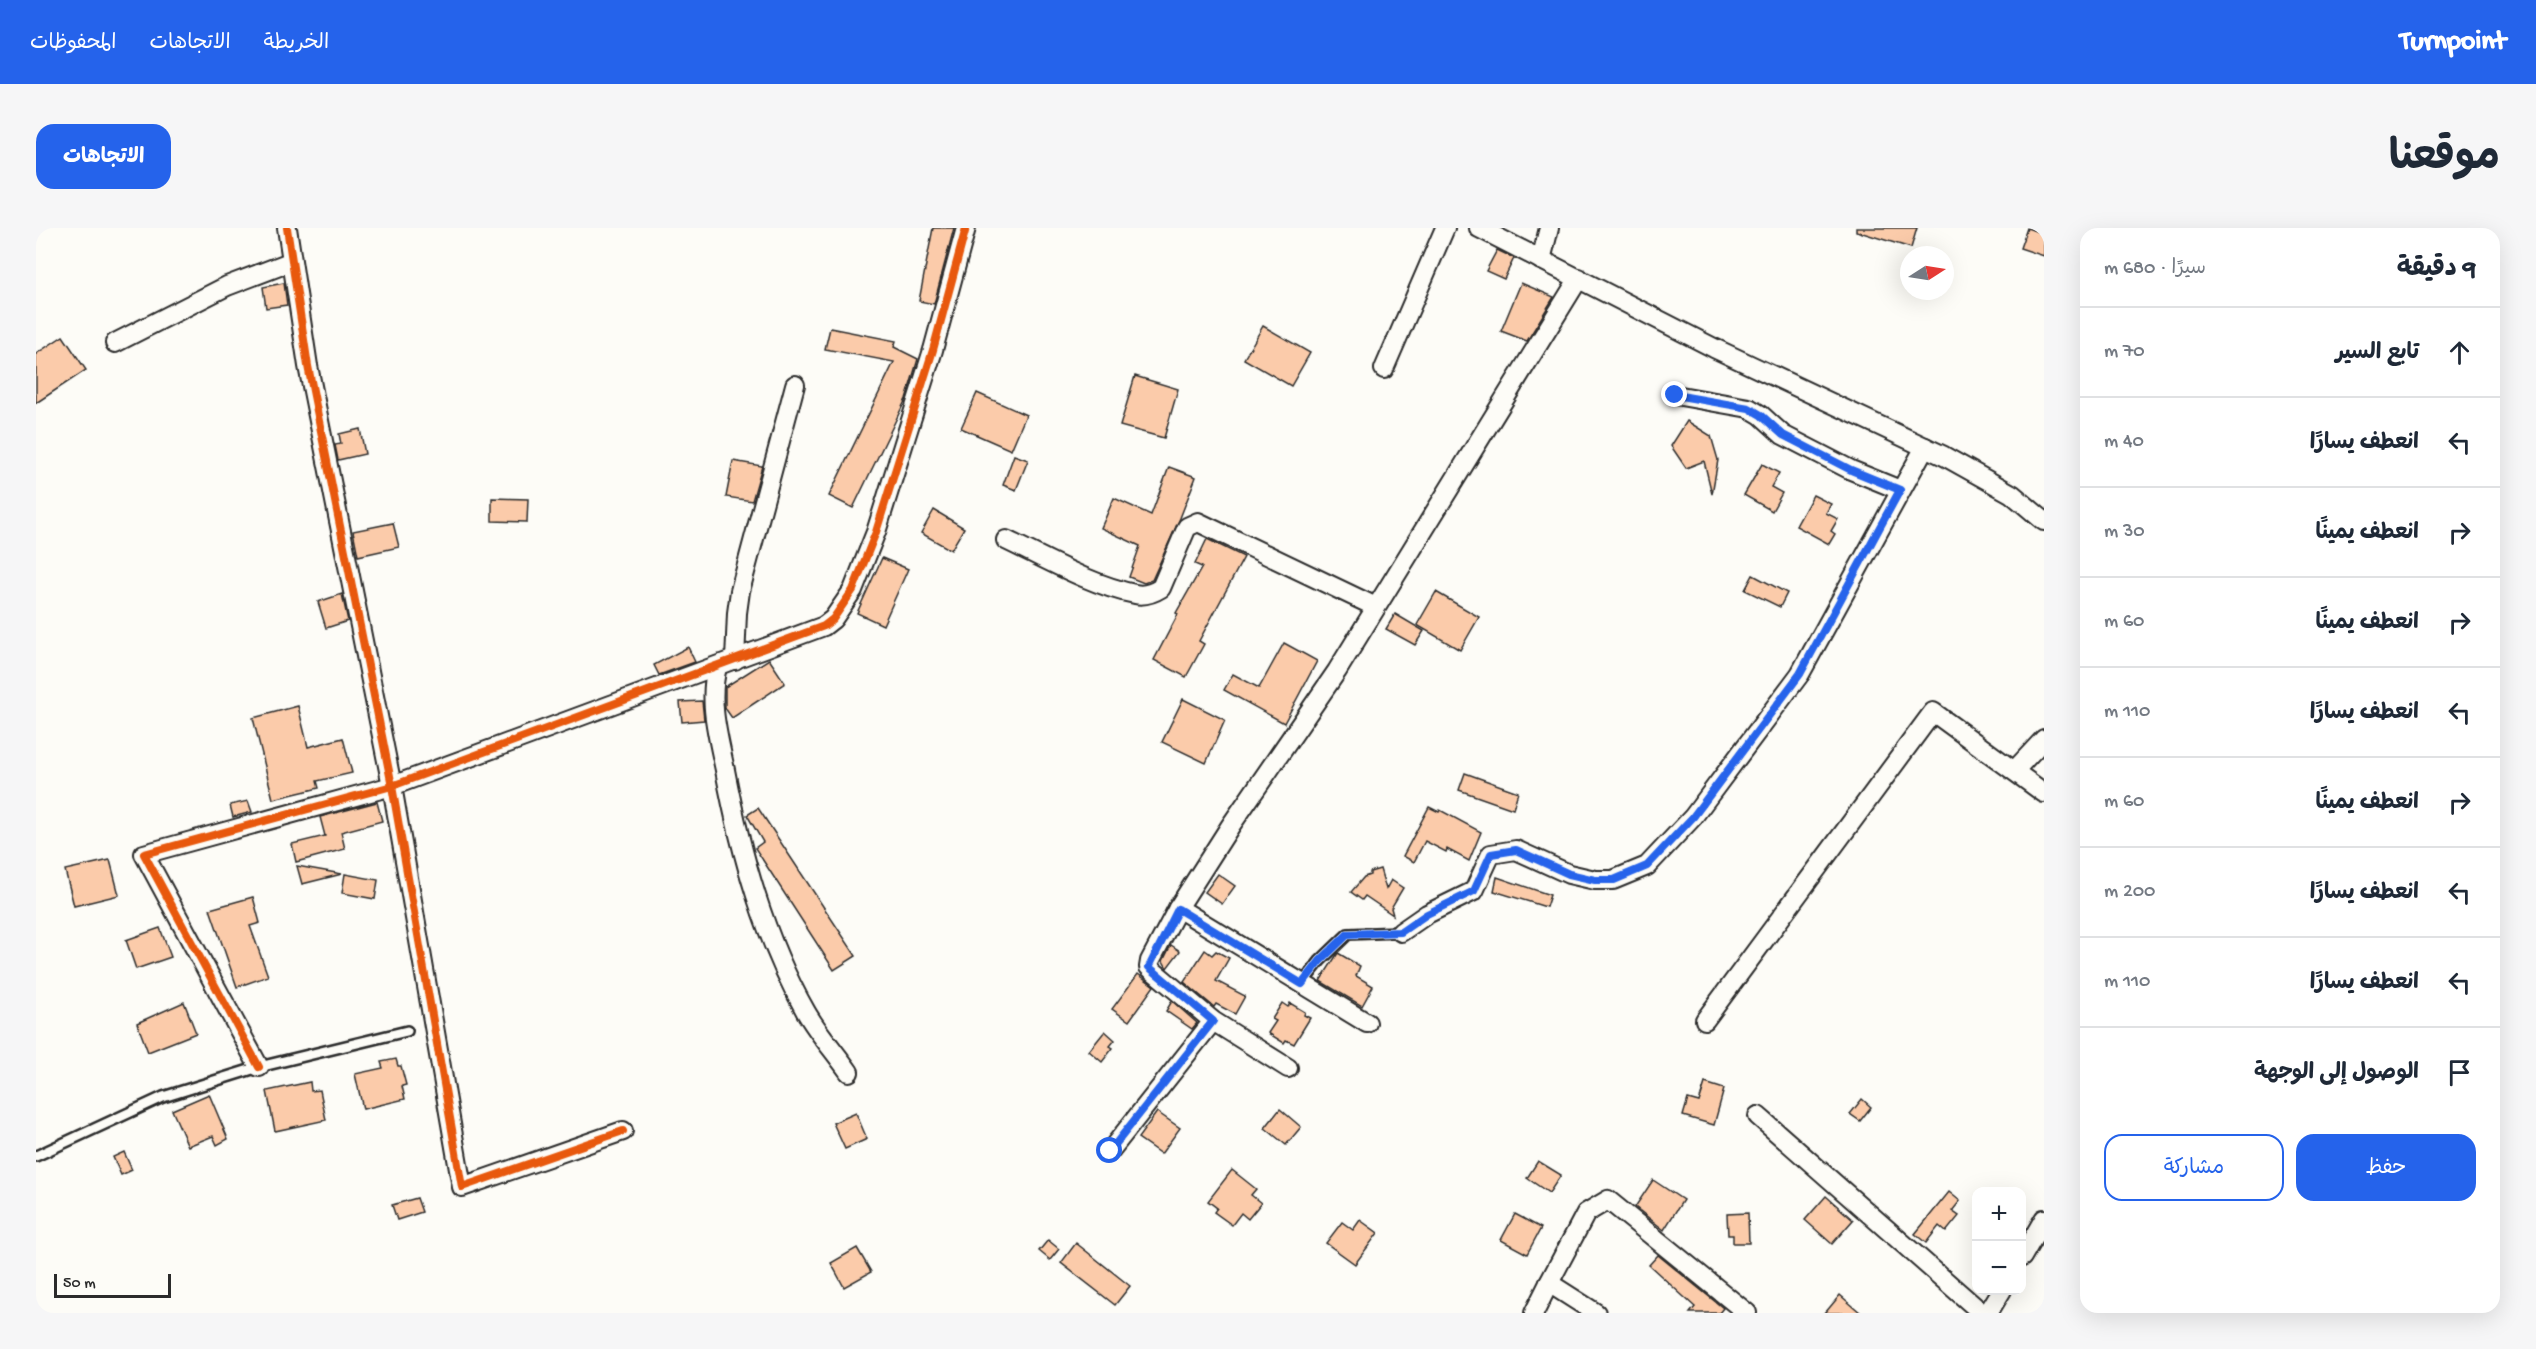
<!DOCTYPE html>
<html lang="ar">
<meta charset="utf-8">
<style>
:root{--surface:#fff;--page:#f6f6f7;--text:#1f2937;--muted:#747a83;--line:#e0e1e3;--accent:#2563eb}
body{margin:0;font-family:"Gochi Hand","Playpen Sans Arabic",sans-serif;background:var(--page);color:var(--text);direction:rtl}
.controls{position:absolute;right:18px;bottom:18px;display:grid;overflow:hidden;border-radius:12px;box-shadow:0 6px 24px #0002}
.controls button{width:54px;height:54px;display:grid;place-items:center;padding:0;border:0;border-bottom:2px solid var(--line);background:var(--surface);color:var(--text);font:30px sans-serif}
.compass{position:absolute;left:1864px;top:18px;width:54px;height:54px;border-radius:50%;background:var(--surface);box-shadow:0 6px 24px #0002;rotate:78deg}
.scale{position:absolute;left:18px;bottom:15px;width:117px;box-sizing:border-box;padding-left:6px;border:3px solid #2b2b2b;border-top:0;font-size:16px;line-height:21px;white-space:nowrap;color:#2b2b2b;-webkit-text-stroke:4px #fdfcf7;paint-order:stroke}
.stop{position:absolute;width:18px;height:18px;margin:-14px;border:4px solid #2563eb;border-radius:50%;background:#fff}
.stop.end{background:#2563eb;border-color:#fff;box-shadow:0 2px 6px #0008}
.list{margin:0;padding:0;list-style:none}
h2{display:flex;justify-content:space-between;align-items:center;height:78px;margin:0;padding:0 24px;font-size:26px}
h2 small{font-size:20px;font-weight:400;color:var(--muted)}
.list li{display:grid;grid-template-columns:39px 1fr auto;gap:18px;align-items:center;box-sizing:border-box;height:90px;padding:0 24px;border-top:2px solid var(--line)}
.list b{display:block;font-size:22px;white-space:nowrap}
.list em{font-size:20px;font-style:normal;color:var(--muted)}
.actions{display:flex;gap:12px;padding:18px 24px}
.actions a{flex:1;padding:14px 0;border:2px solid var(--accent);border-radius:18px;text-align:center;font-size:21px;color:var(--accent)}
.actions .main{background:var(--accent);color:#fff}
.icon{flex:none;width:33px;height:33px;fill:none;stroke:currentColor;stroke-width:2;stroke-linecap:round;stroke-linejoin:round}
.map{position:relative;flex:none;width:2008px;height:1085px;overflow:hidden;direction:ltr;border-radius:18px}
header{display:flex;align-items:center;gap:36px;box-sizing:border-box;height:84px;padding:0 30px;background:var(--accent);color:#fff}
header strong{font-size:28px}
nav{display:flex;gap:33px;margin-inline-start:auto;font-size:21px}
.intro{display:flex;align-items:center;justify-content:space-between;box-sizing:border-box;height:144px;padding:0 36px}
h1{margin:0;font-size:42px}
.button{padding:15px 27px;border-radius:18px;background:var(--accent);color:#fff;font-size:21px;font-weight:700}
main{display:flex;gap:36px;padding:0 36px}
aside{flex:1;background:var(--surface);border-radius:18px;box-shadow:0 6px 24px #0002}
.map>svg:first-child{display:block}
</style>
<header>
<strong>Turnpoint</strong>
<nav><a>الخريطة</a><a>الاتجاهات</a><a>المحفوظات</a></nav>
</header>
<div class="intro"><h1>موقعنا</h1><a class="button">الاتجاهات</a></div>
<main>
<aside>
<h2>9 دقيقة<small>سيرًا · 680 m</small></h2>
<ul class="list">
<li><svg class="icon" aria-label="ahead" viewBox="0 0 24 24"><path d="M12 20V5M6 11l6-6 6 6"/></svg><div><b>تابع السير</b></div><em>70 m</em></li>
<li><svg class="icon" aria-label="left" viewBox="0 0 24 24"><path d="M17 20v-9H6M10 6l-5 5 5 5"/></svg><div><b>انعطف يسارًا</b></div><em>40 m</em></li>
<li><svg class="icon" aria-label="right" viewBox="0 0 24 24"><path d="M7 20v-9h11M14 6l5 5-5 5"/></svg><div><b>انعطف يمينًا</b></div><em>30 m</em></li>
<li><svg class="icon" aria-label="right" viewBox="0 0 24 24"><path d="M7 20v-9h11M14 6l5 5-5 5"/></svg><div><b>انعطف يمينًا</b></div><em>60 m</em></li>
<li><svg class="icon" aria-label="left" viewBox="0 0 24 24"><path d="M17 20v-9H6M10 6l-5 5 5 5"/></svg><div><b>انعطف يسارًا</b></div><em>110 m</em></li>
<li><svg class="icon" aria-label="right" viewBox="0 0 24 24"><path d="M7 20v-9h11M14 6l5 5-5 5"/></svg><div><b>انعطف يمينًا</b></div><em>60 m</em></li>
<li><svg class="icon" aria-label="left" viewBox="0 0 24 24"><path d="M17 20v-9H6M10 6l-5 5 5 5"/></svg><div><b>انعطف يسارًا</b></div><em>200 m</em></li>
<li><svg class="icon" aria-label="left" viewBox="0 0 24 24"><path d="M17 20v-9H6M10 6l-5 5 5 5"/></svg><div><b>انعطف يسارًا</b></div><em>110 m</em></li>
<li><svg class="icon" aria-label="arrive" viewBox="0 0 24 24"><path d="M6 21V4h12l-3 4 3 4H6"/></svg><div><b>الوصول إلى الوجهة</b></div></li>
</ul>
<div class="actions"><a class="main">حفظ</a><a>مشاركة</a></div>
</aside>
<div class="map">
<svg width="2008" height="1085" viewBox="0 0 2008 1085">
<rect width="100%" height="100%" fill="#fdfcf7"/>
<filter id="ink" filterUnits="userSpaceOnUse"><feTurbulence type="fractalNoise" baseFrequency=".0167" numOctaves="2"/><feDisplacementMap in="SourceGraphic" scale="12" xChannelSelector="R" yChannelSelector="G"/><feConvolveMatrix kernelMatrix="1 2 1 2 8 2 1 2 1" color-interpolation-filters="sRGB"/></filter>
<g filter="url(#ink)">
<!-- building -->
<g fill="#fbcbaa" stroke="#2b2b2b" stroke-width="1.5">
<path d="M897,0H918L898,76L883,73Z"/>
<path d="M1820,0H1881L1875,20L1820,3Z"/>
<path d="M1991,0L2008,6V28L1984,20Z"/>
<path d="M1461,22L1478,30L1468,51L1450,43Z"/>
<path d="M248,55L251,77L230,80L227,59Z"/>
<path d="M1485,55L1518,69L1491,113L1465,103Z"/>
<path d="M1227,98L1274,125L1255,158L1208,131Z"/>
<path d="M794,100L860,113L858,119L882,131L870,171L817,280L793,268L858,134L789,121Z"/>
<path d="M27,108L50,142L0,175V126Z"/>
<path d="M1099,148L1142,161L1128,210L1084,198Z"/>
<path d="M941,165L990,187L975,222L925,200Z"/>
<path d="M1651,193L1675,208L1682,232L1676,266L1668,233L1650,240L1635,218Z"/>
<path d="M324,201L329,226L302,232L299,217L305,216L303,206Z"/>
<path d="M978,227L992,232L980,262L967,257Z"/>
<path d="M697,233L726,238L716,273L690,269Z"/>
<path d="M1726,236L1743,245L1735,259L1746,265L1736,283L1708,267Z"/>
<path d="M1133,239L1160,249L1144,290L1116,352L1108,355L1093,349L1104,318L1065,300L1078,270L1115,287Z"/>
<path d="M1777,267L1795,276L1790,285L1802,291L1795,303L1799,306L1793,316L1760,298Z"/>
<path d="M456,270L492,271L491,294L456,293Z"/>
<path d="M898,282L928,300L915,322L885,305Z"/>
<path d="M357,295L363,319L322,328L317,303Z"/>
<path d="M1171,311L1208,329L1163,413L1168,416L1150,449L1118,432L1142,386L1140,385L1166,339L1159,336Z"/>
<path d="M846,330L872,341L847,397L821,385Z"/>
<path d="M1717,347L1751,365L1744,379L1709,362Z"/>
<path d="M1400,364L1443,389L1424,422L1381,397Z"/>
<path d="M306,366L312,393L290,400L282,374Z"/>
<path d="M1359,386L1388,403L1379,417L1350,401Z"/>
<path d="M1248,415L1281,433L1248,495L1188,462L1197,446L1223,460Z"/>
<path d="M652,419L659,434L623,447L618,437Z"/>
<path d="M733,431L749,455L696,490L689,480V459Z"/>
<path d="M1147,471L1189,492L1170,535L1126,514Z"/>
<path d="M666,473L668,492L646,494L644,474Z"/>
<path d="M262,478L272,519L307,510L316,545L281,553L283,560L237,571L217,490Z"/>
<path d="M1429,545L1482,564L1477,581L1423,562Z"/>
<path d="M212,573L216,584L197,589L194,577Z"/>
<path d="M341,574L346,593L305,604L309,621L260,634L256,616L289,608L284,589Z"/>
<path d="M1393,579L1403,584L1404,582L1445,604L1433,633L1411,621L1410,624L1389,613L1378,634L1367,628Z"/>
<path d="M722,580L820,728L798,742L719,620L727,614L711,587Z"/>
<path d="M74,632L83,667L38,678L29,642Z"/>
<path d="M261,638L306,646L266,656Z"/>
<path d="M1344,641L1350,661L1355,652L1367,660L1355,680L1357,687L1329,668L1326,672L1315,664L1328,649L1334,647V644Z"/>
<path d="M309,646L342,652L339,671L306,665Z"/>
<path d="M1182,646L1199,658L1186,676L1169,664Z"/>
<path d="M1461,649L1514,667L1510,679L1458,663Z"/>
<path d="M217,669L224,695L214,698L232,748L201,759L174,681Z"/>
<path d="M124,700L135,729L100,741L90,712Z"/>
<path d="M1135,717L1144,723L1131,740L1127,733Z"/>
<path d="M1169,722L1176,727L1180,723L1193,730L1180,753L1209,768L1199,786L1180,776L1178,779L1148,754Z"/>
<path d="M1302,725L1324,738L1320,748L1337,758L1326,778L1284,753Z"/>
<path d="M1102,746L1118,758L1093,793L1076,781Z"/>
<path d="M1136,773L1161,795L1156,801L1130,783Z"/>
<path d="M148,774L160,805L112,824L101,795Z"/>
<path d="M1246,775L1252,779L1254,775L1269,784L1268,787L1274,790L1258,816L1250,812L1248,815L1232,805L1240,793L1236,791Z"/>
<path d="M1069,803L1079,812L1074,818L1077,820L1066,834L1053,823Z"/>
<path d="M360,831L362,838H365L370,857L366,858L369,871L327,881L319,846L347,840L345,834Z"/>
<path d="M274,854L275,863L284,862L290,892L239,903L231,863Z"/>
<path d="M1669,855L1688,861L1678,897L1647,888L1652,871L1663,874Z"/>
<path d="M173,866L192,911L181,917L177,908L152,918L136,882Z"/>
<path d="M1826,871L1835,879L1824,893L1814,886Z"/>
<path d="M1244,881L1265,899L1250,917L1229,900Z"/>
<path d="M1121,884L1144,900L1125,926L1102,910Z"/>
<path d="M820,885L831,911L809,921L797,895Z"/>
<path d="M88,924L96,942L85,947L77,929Z"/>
<path d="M1502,933L1525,947L1513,965L1491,950Z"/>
<path d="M1196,942L1220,961L1215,967L1225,975L1212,991L1205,985L1196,997L1178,984L1181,980L1172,973Z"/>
<path d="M1617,952L1647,972L1628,1002L1599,979Z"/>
<path d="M1913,964L1924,973L1916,983L1923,988L1910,1004L1903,998L1890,1015L1879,1006Z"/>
<path d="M1790,968L1817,992L1796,1016L1769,992Z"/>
<path d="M381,970L386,984L361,992L356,977Z"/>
<path d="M1712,985L1713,1015H1697V1007H1692L1691,986Z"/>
<path d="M1479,986L1505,1000L1491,1026L1465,1012Z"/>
<path d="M1324,992L1342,1005L1319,1036L1290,1015L1306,994L1317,1002Z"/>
<path d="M1012,1012L1023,1021L1014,1032L1003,1023Z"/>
<path d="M1040,1015L1094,1058L1079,1077L1025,1035Z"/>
<path d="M821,1020L835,1044L808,1059L795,1035Z"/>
<path d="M1622,1027L1687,1080L1683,1085H1654L1659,1079L1613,1037Z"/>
<path d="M1804,1067L1825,1085H1789Z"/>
</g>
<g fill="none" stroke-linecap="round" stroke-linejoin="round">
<!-- service casing -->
<g stroke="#2b2b2b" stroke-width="14">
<g id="service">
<path d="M1266,756L1284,733L1312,706L1365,704"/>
<path d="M0,928L127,869L223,839L371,803"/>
</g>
</g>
<!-- minor casing -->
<g stroke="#2b2b2b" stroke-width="22">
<g id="minor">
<path d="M251,0L272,138L356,558L426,959L587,903"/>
<path d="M1443,0L1678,120L1908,228L1976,266L2008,293"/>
<path d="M1505,32L1513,0"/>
<path d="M79,115L191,58L254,34"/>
<path d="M1348,141L1409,0"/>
<path d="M1639,167L1713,180L1725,187L1747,207L1815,242L1864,262"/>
<path d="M970,312C1008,330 1057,358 1099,366C1108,368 1117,365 1125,360L1151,299L1162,294L1340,379"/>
<path d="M699,432L701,385L704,363L759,157"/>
<path d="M681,439C672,474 682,508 689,542C705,626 728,710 770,784C782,805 799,824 813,844"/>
<path d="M1979,542L2008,511"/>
<path d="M1142,680L1331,795"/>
<path d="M1365,704L1391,686L1438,663L1455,626L1480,622L1533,646L1559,652H1577L1611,638L1657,589L1764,446L1889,219"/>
<path d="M1669,792L1897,484L2008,565"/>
<path d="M223,839L108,626L356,558L788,398L797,391L817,362L840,304L897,122L930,0"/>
<path d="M1252,840L1177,793L1116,742L1113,739L1114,733L1142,680L1195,597L1301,443L1543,50"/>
<path d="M1722,888L1946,1085"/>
<path d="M1074,923L1177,793"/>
<path d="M1986,1029L2008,991"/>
<path d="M1513,1055L1550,985L1572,972L1711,1085"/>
<path d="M1498,1085L1513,1055L1560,1085"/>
<path d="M1952,1085L1966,1062"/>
</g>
</g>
<!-- service -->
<use href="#service" stroke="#fdfcf7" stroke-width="9"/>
<!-- minor -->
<use href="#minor" stroke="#fdfcf7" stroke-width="18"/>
<!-- cycleway casing -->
<g stroke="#fdfcf7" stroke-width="11">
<g id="cycleway">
<path d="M251,0L272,138L356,558L426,959L587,903"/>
<path d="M223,839L108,626L356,558L788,398L797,391L817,362L840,304L897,122L930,0"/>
</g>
</g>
<!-- cycleway -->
<use href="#cycleway" stroke="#e8590c" stroke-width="8"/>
</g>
</g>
<g fill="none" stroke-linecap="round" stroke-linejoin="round" filter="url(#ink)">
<!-- route -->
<path stroke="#2563eb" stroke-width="8" d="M1074,923L1177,793L1113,739L1142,681L1266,756L1284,733L1312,706L1365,704L1391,686L1438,663L1455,626L1480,622L1533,646L1559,652H1578L1611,638L1657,589L1764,446L1864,262L1815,242L1747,207L1725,187L1713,180L1639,167"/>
</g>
</svg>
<div class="controls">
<button>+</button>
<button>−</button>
</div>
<svg class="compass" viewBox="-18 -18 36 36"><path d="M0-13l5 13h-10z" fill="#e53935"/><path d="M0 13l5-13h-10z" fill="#747a83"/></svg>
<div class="scale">50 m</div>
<div class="stop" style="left:1074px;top:923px"></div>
<div class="stop end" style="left:1639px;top:167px"></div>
</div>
</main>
